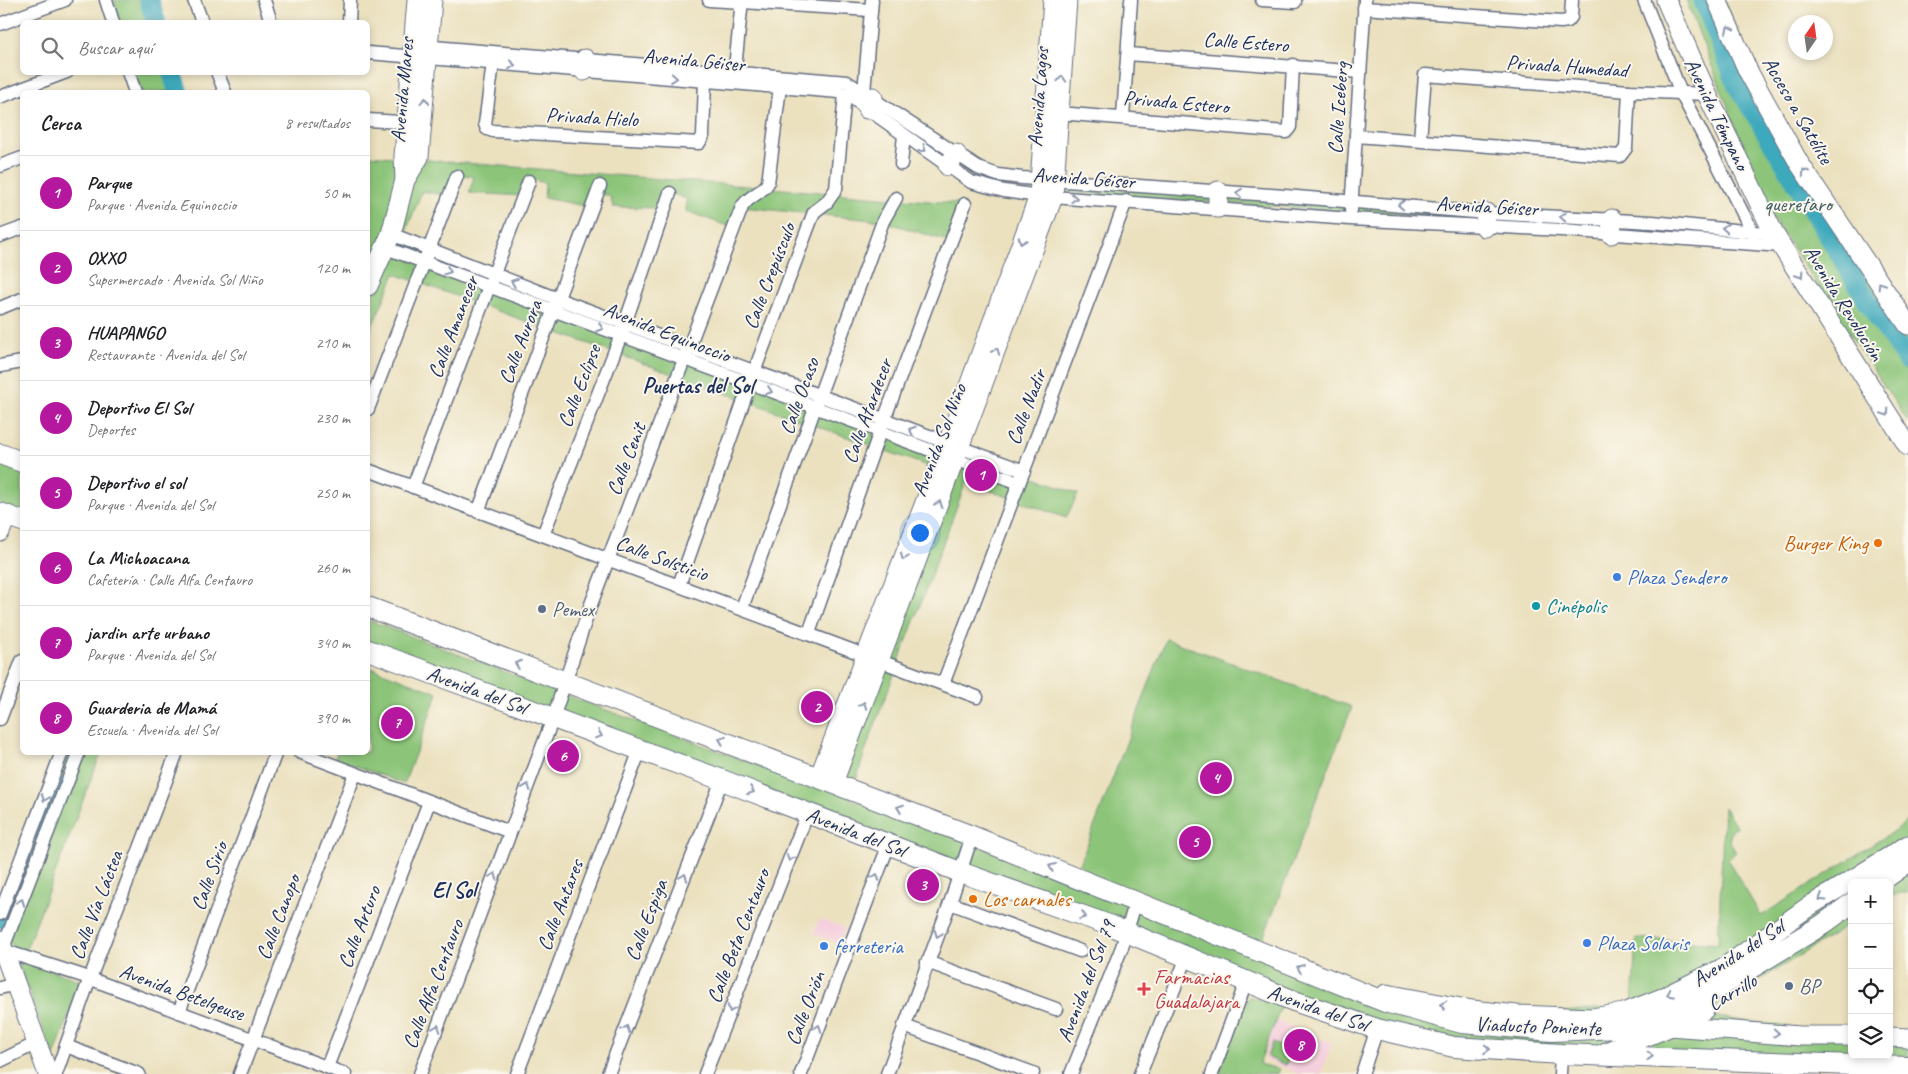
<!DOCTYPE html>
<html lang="es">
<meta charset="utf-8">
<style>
:root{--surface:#fff;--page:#f6f6f6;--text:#202124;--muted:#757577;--line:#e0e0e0;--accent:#b5179e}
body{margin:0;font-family:Caveat,sans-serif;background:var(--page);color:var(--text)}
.controls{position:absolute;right:15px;bottom:15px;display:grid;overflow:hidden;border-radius:8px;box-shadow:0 2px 8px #0003}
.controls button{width:45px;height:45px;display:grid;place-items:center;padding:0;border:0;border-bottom:1px solid var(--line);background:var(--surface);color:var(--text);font:25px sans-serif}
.compass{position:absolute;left:1788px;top:15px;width:45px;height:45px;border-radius:50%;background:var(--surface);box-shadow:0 2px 8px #0003;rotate:13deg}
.you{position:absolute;left:919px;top:532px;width:18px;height:18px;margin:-12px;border:4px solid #fff;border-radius:50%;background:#1a73e8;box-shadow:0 0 0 8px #1a73e833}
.badge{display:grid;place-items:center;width:32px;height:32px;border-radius:50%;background:var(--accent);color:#fff;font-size:16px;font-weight:700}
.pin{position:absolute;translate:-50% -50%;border:2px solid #fff;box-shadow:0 1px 5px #0006}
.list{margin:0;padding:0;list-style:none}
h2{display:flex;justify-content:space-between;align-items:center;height:65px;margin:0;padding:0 20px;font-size:21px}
h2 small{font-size:16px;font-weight:400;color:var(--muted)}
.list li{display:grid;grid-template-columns:32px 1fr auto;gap:15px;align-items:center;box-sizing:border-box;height:75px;padding:0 20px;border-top:1px solid var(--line)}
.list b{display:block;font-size:19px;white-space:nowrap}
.list p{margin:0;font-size:16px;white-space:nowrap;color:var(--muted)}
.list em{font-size:16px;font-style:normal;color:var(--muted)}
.icon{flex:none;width:28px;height:28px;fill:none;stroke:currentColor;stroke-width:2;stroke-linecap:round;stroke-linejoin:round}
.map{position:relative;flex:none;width:1908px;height:1074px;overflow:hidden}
.search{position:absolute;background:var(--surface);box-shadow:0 2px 8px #0003;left:20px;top:20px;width:350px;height:55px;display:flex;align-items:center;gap:12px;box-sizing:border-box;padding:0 18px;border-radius:8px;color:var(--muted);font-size:19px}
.panel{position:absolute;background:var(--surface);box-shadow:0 2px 8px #0003;left:20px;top:90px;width:350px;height:665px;border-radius:8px}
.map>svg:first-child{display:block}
</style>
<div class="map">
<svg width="1908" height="1074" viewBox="0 0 1908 1074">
<rect width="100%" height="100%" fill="#fbf7ec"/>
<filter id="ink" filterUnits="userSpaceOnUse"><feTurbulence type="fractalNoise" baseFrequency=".02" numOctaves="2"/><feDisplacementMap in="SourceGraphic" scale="10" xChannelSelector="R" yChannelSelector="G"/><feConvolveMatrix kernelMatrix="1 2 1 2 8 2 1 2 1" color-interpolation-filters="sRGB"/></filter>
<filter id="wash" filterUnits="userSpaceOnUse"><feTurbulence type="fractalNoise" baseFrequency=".0096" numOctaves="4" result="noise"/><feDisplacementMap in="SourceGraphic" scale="20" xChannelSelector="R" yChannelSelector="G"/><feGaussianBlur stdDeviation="1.12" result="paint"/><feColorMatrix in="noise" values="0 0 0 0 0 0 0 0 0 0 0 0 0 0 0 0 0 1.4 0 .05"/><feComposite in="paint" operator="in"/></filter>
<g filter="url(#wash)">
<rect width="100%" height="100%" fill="#ebe1bf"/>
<!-- built -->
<g fill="#f4cfdd">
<path d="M819,919L845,928L840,944L814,934Z"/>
<path d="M1275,1020L1332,1043L1321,1074H1299L1264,1059Z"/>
</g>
<!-- green -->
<g fill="#8cc579" stroke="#547a6c">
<path d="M114,0H152L159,22H120Z"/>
<path d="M1686,0H1725L1755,82L1908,322V422L1770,214Z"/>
<path d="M135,73H177L183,92H141Z"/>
<path d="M368,155L965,204L950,242L883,221L742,207L733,228L686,211L687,199L670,193L665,208L613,207L610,196L598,193L589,207L544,198L545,183L534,180L524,196L469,193L474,177L459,174L450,196L422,191L403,239L948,443L1056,159L957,446L1078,494L1066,518L966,482L866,749L850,799L1073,882L1166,639L1352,707L1259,949L1409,1007L1504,1017L1632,1006L1636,938L1718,944L1724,807L1737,827L1732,829L1729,841L1736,852L1728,860L1761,916L1900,827L1908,819V893H1899L1889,899V883H1852V923L1703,1015L1852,1036V1055H1889V1041L1908,1043V1065L1596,1053L1393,1030L368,644V620L576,699L815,786L933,468L395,274L368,336Z"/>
<path d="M1063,185L1713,230V238L1459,218L1062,193Z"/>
<path d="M0,463L22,471V515L0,506Z"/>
<path d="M369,667L438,693L404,784L335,758L337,753L368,752Z"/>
<path d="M62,753H101L22,960L81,981L54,1057L12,948L4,918Z"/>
<path d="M1249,996L1281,1007L1259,1064L1279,1069L1277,1074H1217Z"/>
<path d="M1272,1043L1291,1050L1286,1065L1267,1057Z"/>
</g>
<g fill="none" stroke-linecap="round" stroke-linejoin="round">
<!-- river -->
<g stroke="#3ca9bc" stroke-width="20">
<path d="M149,0L156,22"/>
<path d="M1703,0L1737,84L1880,321L1908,361"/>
<path d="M172,72L178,92"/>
<path d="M5,920L55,787"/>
</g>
</g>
</g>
<g filter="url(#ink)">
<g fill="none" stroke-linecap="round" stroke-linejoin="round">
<!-- street casing -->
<g stroke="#646d80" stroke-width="15">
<g id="street">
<path d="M106,0L113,22"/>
<path d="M194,0L202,22"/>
<path d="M264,0L271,22"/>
<path d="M709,0L871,10"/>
<path d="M1262,0L1295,2V0"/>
<path d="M1644,0L1681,93L1754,235"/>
<path d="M1364,8L1561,22L1568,21L1571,17L1572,0"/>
<path d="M349,22L350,0"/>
<path d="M0,24L65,0"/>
<path d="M422,46L847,82L978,168L998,175L1022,178L1285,196L1486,213L1652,222L1774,234"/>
<path d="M368,53L839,92L855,100L971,182L1004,191L1039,196L1350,219L1561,230L1782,246"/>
<path d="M1128,54L1360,72"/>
<path d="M493,63L485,124L487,129L493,131L699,143L703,136L705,81"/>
<path d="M128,72L135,92"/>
<path d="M217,72L225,92"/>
<path d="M734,78L742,0"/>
<path d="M864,92L872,0"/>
<path d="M0,97L67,72"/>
<path d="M1059,113L1286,132L1290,127L1293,65"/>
<path d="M1123,117L1131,0"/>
<path d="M368,120L415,123"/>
<path d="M1356,136L1620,156L1626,148L1629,91"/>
<path d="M1420,140L1425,75L1629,91L1707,94"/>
<path d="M901,164L904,135"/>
<path d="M0,166L22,158"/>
<path d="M1351,210L1365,0"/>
<path d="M391,234L558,299L1024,471"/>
<path d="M0,236L22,228"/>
<path d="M386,248L1019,483"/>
<path d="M0,308L22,299"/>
<path d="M0,366L22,362"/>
<path d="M368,409L457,176"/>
<path d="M368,470L977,697"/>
<path d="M413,487L529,181"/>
<path d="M478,512L600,186"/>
<path d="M543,535L621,335L670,193"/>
<path d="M679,585L754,372L814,212L827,202L836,189L845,94"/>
<path d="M742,608L883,221L896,198"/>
<path d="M809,633L884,420L965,204"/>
<path d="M943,684L1126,201"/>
<path d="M0,719L22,661"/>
<path d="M299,752L510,832"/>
<path d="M950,903L1080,951"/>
<path d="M0,914L62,752"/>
<path d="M3,948L79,752"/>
<path d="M5,951L83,976L345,1074"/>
<path d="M927,962L1056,1009"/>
<path d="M0,988L15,984"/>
<path d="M179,1012L276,752"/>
<path d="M904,1026L1033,1073"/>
<path d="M66,1046L139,1074"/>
<path d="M0,1061L37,1043"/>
<path d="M327,1067L429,802"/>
<path d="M56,1074L87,986L177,752"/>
<path d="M240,1074L355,774"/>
<path d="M420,1074L553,718L590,607L742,207C748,196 761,194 768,183L780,87"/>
<path d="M517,1074L640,750"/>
<path d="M608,1074L722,780"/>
<path d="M705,1074L808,812"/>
<path d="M801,1074L889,844"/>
<path d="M887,1074L950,903L972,836"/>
<path d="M1071,1074L1122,947L1136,901"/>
<path d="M1140,1074L1187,957"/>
<path d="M1212,1074L1246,982"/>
<path d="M1362,1074L1377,1029"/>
<path d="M1560,1074L1561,1054"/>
</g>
</g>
<!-- secondary casing -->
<g stroke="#646d80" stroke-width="21">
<g id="secondary">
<path d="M1666,0L1707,94L1774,234L1908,446"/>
<path d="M1717,0L1748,71L1799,163L1908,325"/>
<path d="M584,71L585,59"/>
<path d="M867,109L873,97"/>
<path d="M948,166L956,154"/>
<path d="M405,180L404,156L417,0"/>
<path d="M1218,208V191"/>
<path d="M1485,227L1486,213"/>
<path d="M1611,234L1612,219"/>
<path d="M368,286L391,234L405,180L419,157L432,0"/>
<path d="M0,532L7,515"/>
<path d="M819,778L948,443L1039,196L1053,0"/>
<path d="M833,783L1053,197L1067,0"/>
<path d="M0,941L48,1074"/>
<path d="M1386,994L1472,1010L1517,1015L1592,1018L1624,1013L1662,998L1725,967L1808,907L1908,845"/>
<path d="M1670,1026L1800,1036H1852"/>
<path d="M1889,1037L1908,1038"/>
</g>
</g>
<!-- primary casing -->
<g stroke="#646d80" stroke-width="22">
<g id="primary">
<path d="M0,454L22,462"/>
<path d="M0,513L22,521"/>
<path d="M368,607L972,836L1385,1002L1462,1023L1552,1031L1620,1028L1656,1017L1720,987L1822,925L1852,903"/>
<path d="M368,650L722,780L960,872L1109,925L1294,1001L1377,1029L1454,1047L1561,1054L1908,1067"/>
<path d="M1879,883L1908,862"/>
<path d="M1605,1053L1670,1026L1704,1009"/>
</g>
</g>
<!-- street -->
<use href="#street" stroke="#fff" stroke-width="12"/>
<!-- secondary -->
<use href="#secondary" stroke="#fff" stroke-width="19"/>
<!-- primary -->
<use href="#primary" stroke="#fff" stroke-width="20"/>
</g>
<!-- one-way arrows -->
<defs><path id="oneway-chevron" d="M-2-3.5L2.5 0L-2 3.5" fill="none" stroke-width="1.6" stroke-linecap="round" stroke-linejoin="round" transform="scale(1.25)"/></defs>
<g stroke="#8d97ae">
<use href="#oneway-chevron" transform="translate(1729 29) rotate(-114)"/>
<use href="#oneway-chevron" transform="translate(512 65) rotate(5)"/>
<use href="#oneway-chevron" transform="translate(674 78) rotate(5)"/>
<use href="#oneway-chevron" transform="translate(1062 79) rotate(-86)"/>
<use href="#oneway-chevron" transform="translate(425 101) rotate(-85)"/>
<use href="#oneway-chevron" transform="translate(923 149) rotate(36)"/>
<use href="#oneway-chevron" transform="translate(1805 172) rotate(-125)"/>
<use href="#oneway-chevron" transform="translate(1239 193) rotate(-175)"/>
<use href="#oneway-chevron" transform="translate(1074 198) rotate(3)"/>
<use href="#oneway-chevron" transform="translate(1401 205) rotate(-175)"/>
<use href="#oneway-chevron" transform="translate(1563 217) rotate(-177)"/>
<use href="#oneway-chevron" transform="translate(1725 228) rotate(-175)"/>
<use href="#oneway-chevron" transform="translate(1022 241) rotate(110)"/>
<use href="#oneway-chevron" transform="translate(448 271) rotate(21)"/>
<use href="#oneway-chevron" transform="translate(1800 275) rotate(58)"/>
<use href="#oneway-chevron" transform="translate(514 282) rotate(-159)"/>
<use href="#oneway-chevron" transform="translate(1881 285) rotate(-123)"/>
<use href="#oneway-chevron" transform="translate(600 328) rotate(20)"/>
<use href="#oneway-chevron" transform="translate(996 351) rotate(-70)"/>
<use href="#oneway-chevron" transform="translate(769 391) rotate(19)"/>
<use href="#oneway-chevron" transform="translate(1886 413) rotate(57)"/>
<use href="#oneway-chevron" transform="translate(912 430) rotate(-160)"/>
<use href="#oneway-chevron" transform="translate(939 504) rotate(-69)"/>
<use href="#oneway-chevron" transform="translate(904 557) rotate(111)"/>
<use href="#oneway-chevron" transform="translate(518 664) rotate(-159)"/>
<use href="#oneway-chevron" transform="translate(863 705) rotate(-69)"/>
<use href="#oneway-chevron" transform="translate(599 735) rotate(21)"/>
<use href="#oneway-chevron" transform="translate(722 740) rotate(-159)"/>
<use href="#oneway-chevron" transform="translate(527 787) rotate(-70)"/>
<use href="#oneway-chevron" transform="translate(751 791) rotate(21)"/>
<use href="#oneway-chevron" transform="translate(45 798) rotate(111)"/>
<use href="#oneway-chevron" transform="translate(900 808) rotate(-159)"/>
<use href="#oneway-chevron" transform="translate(790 858) rotate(111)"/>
<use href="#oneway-chevron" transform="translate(1052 867) rotate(-158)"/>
<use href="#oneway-chevron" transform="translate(494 876) rotate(-69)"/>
<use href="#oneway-chevron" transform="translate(684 877) rotate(-69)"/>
<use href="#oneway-chevron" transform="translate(876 877) rotate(-69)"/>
<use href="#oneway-chevron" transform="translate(1822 898) rotate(148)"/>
<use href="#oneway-chevron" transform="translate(21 902) rotate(-69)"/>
<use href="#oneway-chevron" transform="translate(1083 916) rotate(20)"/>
<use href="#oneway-chevron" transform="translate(938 934) rotate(111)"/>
<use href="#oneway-chevron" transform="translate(1300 968) rotate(-158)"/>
<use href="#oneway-chevron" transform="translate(1670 994) rotate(153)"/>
<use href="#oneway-chevron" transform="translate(1443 1005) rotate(-169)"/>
<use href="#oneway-chevron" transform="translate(731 1009) rotate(111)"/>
<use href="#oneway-chevron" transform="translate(437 1028) rotate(-69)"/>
<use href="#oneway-chevron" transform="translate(818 1028) rotate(-69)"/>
<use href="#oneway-chevron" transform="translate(626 1029) rotate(-69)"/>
<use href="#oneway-chevron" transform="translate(1776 1033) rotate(5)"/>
<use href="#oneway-chevron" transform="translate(1487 1049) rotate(4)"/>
<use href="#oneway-chevron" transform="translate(1650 1056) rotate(2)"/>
</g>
</g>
<!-- markers -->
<g fill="#e8710a" stroke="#fbf7ec" stroke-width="2">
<circle cx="1878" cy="543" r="5"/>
<circle cx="973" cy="899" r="5"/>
</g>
<g fill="#3f7fe0" stroke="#fbf7ec" stroke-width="2">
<circle cx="1617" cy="577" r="5"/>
<circle cx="1587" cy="943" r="5"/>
<circle cx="824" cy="946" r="5"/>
</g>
<circle fill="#0f9aa8" stroke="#fbf7ec" stroke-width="2" cx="1536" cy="606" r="5"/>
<g fill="#5c6f8a" stroke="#fbf7ec" stroke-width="2">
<circle cx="542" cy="609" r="5"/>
<circle cx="1789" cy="986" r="5"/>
</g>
<path fill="#e0444e" stroke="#fbf7ec" stroke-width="2" d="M1141.5 981.5h5v5h5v5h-5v5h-5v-5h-5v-5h5z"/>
<g text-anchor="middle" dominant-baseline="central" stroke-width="4" stroke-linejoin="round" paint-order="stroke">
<!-- street labels -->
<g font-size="21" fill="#1b2f5e" stroke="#fbf7ec">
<text transform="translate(1246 42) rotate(4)">Calle Estero</text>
<text transform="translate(694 60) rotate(5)">Avenida Géiser</text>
<text transform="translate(1567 66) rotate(4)">Privada Humedad</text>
<text transform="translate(402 90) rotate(-85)">Avenida Mares</text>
<text transform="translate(1038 97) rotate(-86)">Avenida Lagos</text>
<text transform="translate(1176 102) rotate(5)">Privada Estero</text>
<text transform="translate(1338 108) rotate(-86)">Calle Iceberg</text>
<text transform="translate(1798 110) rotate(60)">Acceso a Satélite</text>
<text transform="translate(1717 114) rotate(64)">Avenida Témpano</text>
<text transform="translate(592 117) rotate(3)">Privada Hielo</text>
<text transform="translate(1084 178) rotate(4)">Avenida Géiser</text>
<text transform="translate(1487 206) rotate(3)">Avenida Géiser</text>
<text transform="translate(769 276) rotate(-69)">Calle Crepúsculo</text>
<text transform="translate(1844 303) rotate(58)">Avenida Revolución</text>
<text transform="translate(453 327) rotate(-69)">Calle Amanecer</text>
<text transform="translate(667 332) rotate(21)">Avenida Equinoccio</text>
<text transform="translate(520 342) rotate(-69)">Calle Aurora</text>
<text transform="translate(579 386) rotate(-69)">Calle Eclipse</text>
<text transform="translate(799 396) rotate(-70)">Calle Ocaso</text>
<text transform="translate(1026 407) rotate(-69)">Calle Nadir</text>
<text transform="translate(867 411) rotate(-70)">Calle Atardecer</text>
<text transform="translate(939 440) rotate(-69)">Avenida Sol Niño</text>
<text transform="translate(626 459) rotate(-69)">Calle Cenit</text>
<text transform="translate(662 558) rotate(20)">Calle Solsticio</text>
<text transform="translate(477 690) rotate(20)">Avenida del Sol</text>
<text transform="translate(856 832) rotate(21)">Avenida del Sol</text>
<text transform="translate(209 876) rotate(-70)">Calle Sirio</text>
<text transform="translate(96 905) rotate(-69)">Calle Vía Láctea</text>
<text transform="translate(560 905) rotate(-69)">Calle Antares</text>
<text transform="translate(278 917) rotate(-69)">Calle Canopo</text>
<text transform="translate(646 920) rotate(-69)">Calle Espiga</text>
<text transform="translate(359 927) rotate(-69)">Calle Arturo</text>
<text transform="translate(738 936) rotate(-69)">Calle Beta Centauro</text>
<text transform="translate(1738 953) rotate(-33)">Avenida del Sol</text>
<text transform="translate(1086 981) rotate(-69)">Avenida del Sol 79</text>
<text transform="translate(433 984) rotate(-69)">Calle Alfa Centauro</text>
<text transform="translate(182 992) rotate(20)">Avenida Betelgeuse</text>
<text transform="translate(1732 992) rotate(-30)">Carrillo</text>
<text transform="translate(805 1008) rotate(-69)">Calle Orión</text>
<text transform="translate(1318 1008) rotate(19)">Avenida del Sol</text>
<text transform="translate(1538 1026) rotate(2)">Viaducto Poniente</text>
</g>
<!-- park labels -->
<g font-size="21" fill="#3d5c66" stroke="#fbf7ec">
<text x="1798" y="204">queretaro</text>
</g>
<!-- food labels -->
<g font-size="21" fill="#c56008" stroke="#fbf7ec" text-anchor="end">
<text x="1868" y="543">Burger King</text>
<text x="983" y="899" text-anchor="start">Los carnales</text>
</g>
<!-- shop labels -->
<g font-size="21" fill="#366cbe" stroke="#fbf7ec" text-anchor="start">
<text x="1627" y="577">Plaza Sendero</text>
<text x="1597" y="943">Plaza Solaris</text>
<text x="834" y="946">ferreteria</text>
</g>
<!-- culture labels -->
<g font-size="21" fill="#0d838f" stroke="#fbf7ec" text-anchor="start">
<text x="1546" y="606">Cinépolis</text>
</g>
<!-- service labels -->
<g font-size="21" fill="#4e5e75" stroke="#fbf7ec" text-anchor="start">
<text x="552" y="609">Pemex</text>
<text x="1799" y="986">BP</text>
</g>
<!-- health labels -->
<g font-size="21" fill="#be3a42" stroke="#fbf7ec" text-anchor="start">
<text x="1154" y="977">Farmacias<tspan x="1154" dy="24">Guadalajara</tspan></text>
</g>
<!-- neighbourhood labels -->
<g font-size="22" font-weight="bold" fill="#1b2f5e" stroke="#fbf7ec">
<text x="698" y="386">Puertas del Sol</text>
<text x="454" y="891">El Sol</text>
</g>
</g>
</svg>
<div class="controls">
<button>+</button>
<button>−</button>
<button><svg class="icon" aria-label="locate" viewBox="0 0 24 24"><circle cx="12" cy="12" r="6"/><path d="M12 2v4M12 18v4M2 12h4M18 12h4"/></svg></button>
<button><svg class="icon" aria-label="layers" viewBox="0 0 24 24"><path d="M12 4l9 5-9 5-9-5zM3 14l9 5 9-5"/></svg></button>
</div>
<svg class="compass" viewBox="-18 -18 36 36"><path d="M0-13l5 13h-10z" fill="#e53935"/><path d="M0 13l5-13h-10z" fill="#757577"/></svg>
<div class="you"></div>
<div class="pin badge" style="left:981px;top:475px">1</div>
<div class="pin badge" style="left:817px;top:707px">2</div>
<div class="pin badge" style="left:923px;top:885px">3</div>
<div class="pin badge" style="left:1216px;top:778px">4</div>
<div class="pin badge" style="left:1195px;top:842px">5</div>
<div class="pin badge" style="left:563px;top:756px">6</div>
<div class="pin badge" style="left:397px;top:723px">7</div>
<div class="pin badge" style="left:1300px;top:1045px">8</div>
<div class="search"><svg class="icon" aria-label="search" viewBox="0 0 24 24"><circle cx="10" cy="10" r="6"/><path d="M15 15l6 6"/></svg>Buscar aquí</div>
<section class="panel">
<h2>Cerca<small>8 resultados</small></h2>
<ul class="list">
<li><span class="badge">1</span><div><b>Parque</b><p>Parque · Avenida Equinoccio</p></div><em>50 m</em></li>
<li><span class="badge">2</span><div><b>OXXO</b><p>Supermercado · Avenida Sol Niño</p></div><em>120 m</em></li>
<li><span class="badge">3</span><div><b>HUAPANGO</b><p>Restaurante · Avenida del Sol</p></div><em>210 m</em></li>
<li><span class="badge">4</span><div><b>Deportivo El Sol</b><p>Deportes</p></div><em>230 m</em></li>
<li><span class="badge">5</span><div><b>Deportivo el sol</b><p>Parque · Avenida del Sol</p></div><em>250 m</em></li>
<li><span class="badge">6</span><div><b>La Michoacana</b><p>Cafetería · Calle Alfa Centauro</p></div><em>260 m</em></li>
<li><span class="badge">7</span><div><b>jardin arte urbano</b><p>Parque · Avenida del Sol</p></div><em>340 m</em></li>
<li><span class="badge">8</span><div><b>Guarderia de Mamá</b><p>Escuela · Avenida del Sol</p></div><em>390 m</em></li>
</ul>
</section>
</div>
